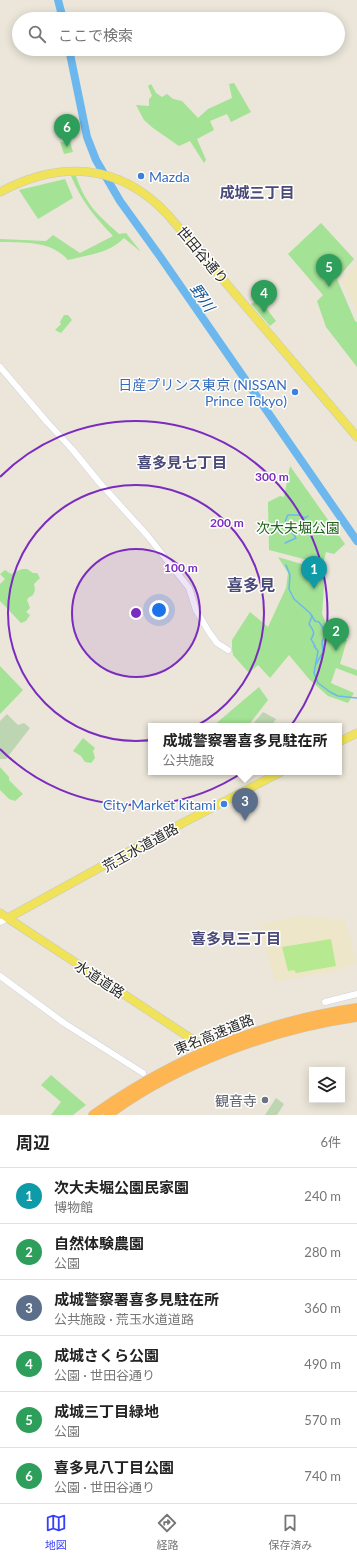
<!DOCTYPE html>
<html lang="ja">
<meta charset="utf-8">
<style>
:root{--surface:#fff;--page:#f2f2f2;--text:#222;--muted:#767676;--line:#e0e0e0;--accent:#383ff9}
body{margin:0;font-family:Lato,"Noto Sans JP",sans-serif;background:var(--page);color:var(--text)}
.controls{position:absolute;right:12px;bottom:12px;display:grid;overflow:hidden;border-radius:0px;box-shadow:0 2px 10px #0003}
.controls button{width:36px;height:36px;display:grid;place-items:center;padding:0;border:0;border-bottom:1px solid var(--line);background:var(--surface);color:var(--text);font:20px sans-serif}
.you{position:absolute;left:159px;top:610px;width:14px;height:14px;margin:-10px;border:3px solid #fff;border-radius:50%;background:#1a73e8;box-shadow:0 0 0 6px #1a73e833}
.badge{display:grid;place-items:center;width:26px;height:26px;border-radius:50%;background:var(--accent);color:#fff;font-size:13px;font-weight:700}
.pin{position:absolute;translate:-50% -33px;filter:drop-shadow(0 1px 2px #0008)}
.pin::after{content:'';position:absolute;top:21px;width:14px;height:12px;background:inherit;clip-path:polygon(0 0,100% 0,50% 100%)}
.popup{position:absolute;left:148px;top:723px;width:194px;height:52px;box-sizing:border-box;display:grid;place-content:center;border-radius:0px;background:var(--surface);filter:drop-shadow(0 1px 3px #0005);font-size:13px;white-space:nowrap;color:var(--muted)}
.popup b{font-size:15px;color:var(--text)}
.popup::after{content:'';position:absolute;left:50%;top:100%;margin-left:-8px;border:8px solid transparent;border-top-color:var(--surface)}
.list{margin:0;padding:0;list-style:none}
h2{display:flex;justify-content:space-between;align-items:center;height:52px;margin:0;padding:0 16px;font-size:17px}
h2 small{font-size:13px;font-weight:400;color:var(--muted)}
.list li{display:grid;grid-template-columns:26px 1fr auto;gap:12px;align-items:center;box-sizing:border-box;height:56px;padding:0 16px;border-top:1px solid var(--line)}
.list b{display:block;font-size:15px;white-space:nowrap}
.list p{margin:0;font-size:13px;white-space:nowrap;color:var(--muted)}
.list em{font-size:13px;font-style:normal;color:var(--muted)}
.icon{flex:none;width:22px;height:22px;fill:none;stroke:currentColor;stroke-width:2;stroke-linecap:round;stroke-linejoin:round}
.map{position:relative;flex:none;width:357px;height:1115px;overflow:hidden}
.search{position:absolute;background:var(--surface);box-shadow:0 2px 10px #0003;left:12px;right:12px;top:12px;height:44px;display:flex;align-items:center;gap:10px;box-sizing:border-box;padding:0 14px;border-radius:22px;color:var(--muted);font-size:15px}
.sheet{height:388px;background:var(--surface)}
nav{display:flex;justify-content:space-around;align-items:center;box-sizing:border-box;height:56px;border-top:1px solid var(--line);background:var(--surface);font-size:11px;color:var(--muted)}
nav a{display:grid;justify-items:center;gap:2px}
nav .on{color:var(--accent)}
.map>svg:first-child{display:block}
</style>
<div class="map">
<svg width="357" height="1115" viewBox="0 0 357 1115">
<rect width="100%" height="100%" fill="#ebe6d9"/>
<!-- education -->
<g fill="#ede6c8">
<path d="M357,262V312L342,280Z"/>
<path d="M301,916L344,920L357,961L356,963L333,972L275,981L260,926L261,924Z"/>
</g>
<!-- green -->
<g fill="#a4e295">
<path d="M234,83L251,112L231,122L227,114L210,121L214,130L197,139L206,160L204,163L190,141L179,146L153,128L144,120L136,105L149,106V99L152,96L148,86L151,84L156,93L162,97L167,94L173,99L182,101L198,118L208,109L232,98L229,84Z"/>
<path d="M60,142H70L73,152L64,154Z"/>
<path d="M71,176H76C86,205 97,214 119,234L126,233L141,252L124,238C110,253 88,255 68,260C50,240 25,243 0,242V239L46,241L53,235L80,253L113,236C95,217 82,202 71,176Z"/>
<path d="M65,179L73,198L38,219L19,190Z"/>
<path d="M321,223L354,259L337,279L355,321L357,322V367L326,327L317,301L323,295L288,254Z"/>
<path d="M259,299L276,321L270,326L251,304Z"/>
<path d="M64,315H68L72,320L61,333L55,330L61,324L60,322Z"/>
<path d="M290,466L345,544L334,554L326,552L323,564L269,550L268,502L280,496L284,497Z"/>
<path d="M278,557L325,571L322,614L332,636L347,640L340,664L357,670V676L336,668L331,683L333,684L354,693L348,703L328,696L309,679L289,655L270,678L258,665L249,673L233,655L232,649V640L250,612L268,627L286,588L288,573Z"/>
<path d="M22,569H27L33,573H37L40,578L34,584L35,590L33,595L28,598L27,600L30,608L26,612L30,615L26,621L21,623L0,601V584L5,579L0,574L5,570L11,574Z"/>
<path d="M0,666L23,690L0,714Z"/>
<path d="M259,687L268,700L248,726H213Z"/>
<path d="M83,738L95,748L93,751L95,758L91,763L85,762L81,756L73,751Z"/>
<path d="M0,767L9,777V780L23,794L15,801L9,799L0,790Z"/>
<path d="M51,1075L86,1105L73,1115H51L61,1102L41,1085Z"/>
</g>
<!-- cemetery -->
<g fill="#bdd5b1">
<path d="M263,712L276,719L271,726H251Z"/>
<path d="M7,714L18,725L24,723L30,728L6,759H0V721Z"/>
<path d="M276,1098L284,1104L277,1115H265Z"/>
</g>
<!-- pitch -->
<path fill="#b7e991" d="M331,939L336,966L296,973L294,970L288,971L282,947Z"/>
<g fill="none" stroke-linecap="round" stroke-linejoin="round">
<!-- stream -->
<g stroke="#6cb8ee" stroke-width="1.5">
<path d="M285,543L296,538C292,529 280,528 288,515H299L305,518L308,516"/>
<path d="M286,565L290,575L289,589L294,599L310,613L315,621L319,622L323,628L324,636L322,642L323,652L316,664"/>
<path d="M312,616L309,624C313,630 316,633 311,639L315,646"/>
<path d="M314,646L318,651L314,673L318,683L330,692L338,696L357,698"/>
</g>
<!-- river -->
<g stroke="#6cb8ee" stroke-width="8">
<path d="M58,0L63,19"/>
<path d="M69,49L87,137L96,160L120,201L159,255L357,541"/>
</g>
<!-- minor casing -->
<g stroke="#cfd0e1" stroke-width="7">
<g id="minor">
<path d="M0,367L47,422L72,449L99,482L147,535L189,588L196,610L209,632L217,643L228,650"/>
<path d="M0,922L8,918"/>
<path d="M0,976L64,1023L143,1073"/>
<path d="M325,1002L357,994"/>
</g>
</g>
<!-- major casing -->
<g stroke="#c7c7c7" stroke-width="9">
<g id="major">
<path d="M0,192C60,160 120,163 168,215L357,437"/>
<path d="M339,742L357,733"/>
<path d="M0,913L201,1045"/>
<path d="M8,918L148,841L281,772"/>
</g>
</g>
<!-- highway casing -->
<g stroke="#c7c7c7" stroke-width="10">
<g id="highway">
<path d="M93,1115C172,1059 260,1022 357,1008"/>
<path d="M108,1115C177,1064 272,1029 357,1017"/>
</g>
</g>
<!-- minor -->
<use href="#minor" stroke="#fff" stroke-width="6"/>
<!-- major -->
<use href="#major" stroke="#f0e359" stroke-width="8"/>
<!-- highway -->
<use href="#highway" stroke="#fdb652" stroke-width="9"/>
</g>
<!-- distance rings -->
<circle cx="136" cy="613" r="64" fill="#7b2cbf" fill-opacity=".12"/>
<g fill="none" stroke="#7b2cbf" stroke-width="2">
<circle cx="136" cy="613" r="64"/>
<circle cx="136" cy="613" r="128"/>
<path d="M0 477A192 192 0 1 1 0 749"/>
</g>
<!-- markers -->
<g fill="#3f7fe0" stroke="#fff" stroke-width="1.5">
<circle cx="141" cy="176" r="4"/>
<circle cx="295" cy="392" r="4"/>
<circle cx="224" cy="804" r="4"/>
</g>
<circle fill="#6b7280" stroke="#fff" stroke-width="1.5" cx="265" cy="1100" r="4"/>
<g text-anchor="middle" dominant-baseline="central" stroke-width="3" stroke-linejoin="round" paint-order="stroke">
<!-- shop labels -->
<g font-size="14" fill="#366cbe" stroke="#fff" text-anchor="end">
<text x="149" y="176" text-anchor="start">Mazda</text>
<text x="287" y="384">日産プリンス東京 (NISSAN<tspan x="287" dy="16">Prince Tokyo)</tspan></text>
<text x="216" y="804">City Market kitami</text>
</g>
<!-- street labels -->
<g font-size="14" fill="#282828" stroke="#fff">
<text transform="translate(203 255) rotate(50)">世田谷通り</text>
<text transform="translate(140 847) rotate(-29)">荒玉水道道路</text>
<text transform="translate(100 979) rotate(33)">水道道路</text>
<text transform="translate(214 1034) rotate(-22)">東名高速道路</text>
</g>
<!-- park labels -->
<g font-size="14" fill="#1e6419" stroke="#fff">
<text x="298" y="527">次大夫堀公園</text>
</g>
<!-- worship labels -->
<g font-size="14" fill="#5b616d" stroke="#fff" text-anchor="end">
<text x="257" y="1100">観音寺</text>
</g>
<!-- neighbourhood labels -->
<g font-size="15" font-weight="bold" fill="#494a78" stroke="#fff">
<text x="257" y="192">成城三丁目</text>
<text x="182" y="462">喜多見七丁目</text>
<text x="236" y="938">喜多見三丁目</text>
</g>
<!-- water labels -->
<g font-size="15" font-style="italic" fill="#0d5397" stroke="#fff">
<text transform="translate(203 297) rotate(55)">野川</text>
</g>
<!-- quarter labels -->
<g font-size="16" font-weight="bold" fill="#494a78" stroke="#fff">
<text x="251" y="584">喜多見</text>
</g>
</g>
<circle cx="136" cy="613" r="6" fill="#7b2cbf" stroke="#fff" stroke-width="2"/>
<g font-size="12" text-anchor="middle" font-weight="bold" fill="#7b2cbf" stroke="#fff" stroke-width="3" stroke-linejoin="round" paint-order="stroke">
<text x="272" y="481">300 m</text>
<text x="227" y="527">200 m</text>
<text x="181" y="572">100 m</text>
</g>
</svg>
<div class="controls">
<button><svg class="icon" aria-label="layers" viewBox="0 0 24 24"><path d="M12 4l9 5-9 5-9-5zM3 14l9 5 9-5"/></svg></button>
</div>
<div class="you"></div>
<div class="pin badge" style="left:314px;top:589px;background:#0f9aa8">1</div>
<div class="pin badge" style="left:336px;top:651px;background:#2e9e5b">2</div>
<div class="pin badge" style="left:245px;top:821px;background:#5c6f8a">3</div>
<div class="popup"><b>成城警察署喜多見駐在所</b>公共施設</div>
<div class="pin badge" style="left:264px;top:313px;background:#2e9e5b">4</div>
<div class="pin badge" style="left:329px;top:287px;background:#2e9e5b">5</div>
<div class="pin badge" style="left:67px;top:147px;background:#2e9e5b">6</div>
<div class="search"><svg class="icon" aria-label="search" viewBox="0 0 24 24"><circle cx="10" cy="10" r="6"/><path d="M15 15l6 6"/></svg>ここで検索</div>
</div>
<section class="sheet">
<h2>周辺<small>6件</small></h2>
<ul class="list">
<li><span class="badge" style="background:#0f9aa8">1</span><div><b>次大夫堀公園民家園</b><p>博物館</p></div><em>240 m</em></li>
<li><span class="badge" style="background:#2e9e5b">2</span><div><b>自然体験農園</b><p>公園</p></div><em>280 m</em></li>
<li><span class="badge" style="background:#5c6f8a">3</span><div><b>成城警察署喜多見駐在所</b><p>公共施設 · 荒玉水道道路</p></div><em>360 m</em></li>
<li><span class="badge" style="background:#2e9e5b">4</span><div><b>成城さくら公園</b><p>公園 · 世田谷通り</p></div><em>490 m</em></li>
<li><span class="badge" style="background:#2e9e5b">5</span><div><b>成城三丁目緑地</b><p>公園</p></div><em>570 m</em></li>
<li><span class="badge" style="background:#2e9e5b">6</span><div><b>喜多見八丁目公園</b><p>公園 · 世田谷通り</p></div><em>740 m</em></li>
</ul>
</section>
<nav>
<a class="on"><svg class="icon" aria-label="map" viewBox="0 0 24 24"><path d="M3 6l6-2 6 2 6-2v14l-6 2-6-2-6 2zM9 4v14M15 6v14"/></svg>地図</a>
<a><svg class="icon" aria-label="directions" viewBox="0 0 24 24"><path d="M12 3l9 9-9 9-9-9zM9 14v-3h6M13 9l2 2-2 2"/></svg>経路</a>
<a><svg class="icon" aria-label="saved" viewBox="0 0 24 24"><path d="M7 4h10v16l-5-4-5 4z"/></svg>保存済み</a>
</nav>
